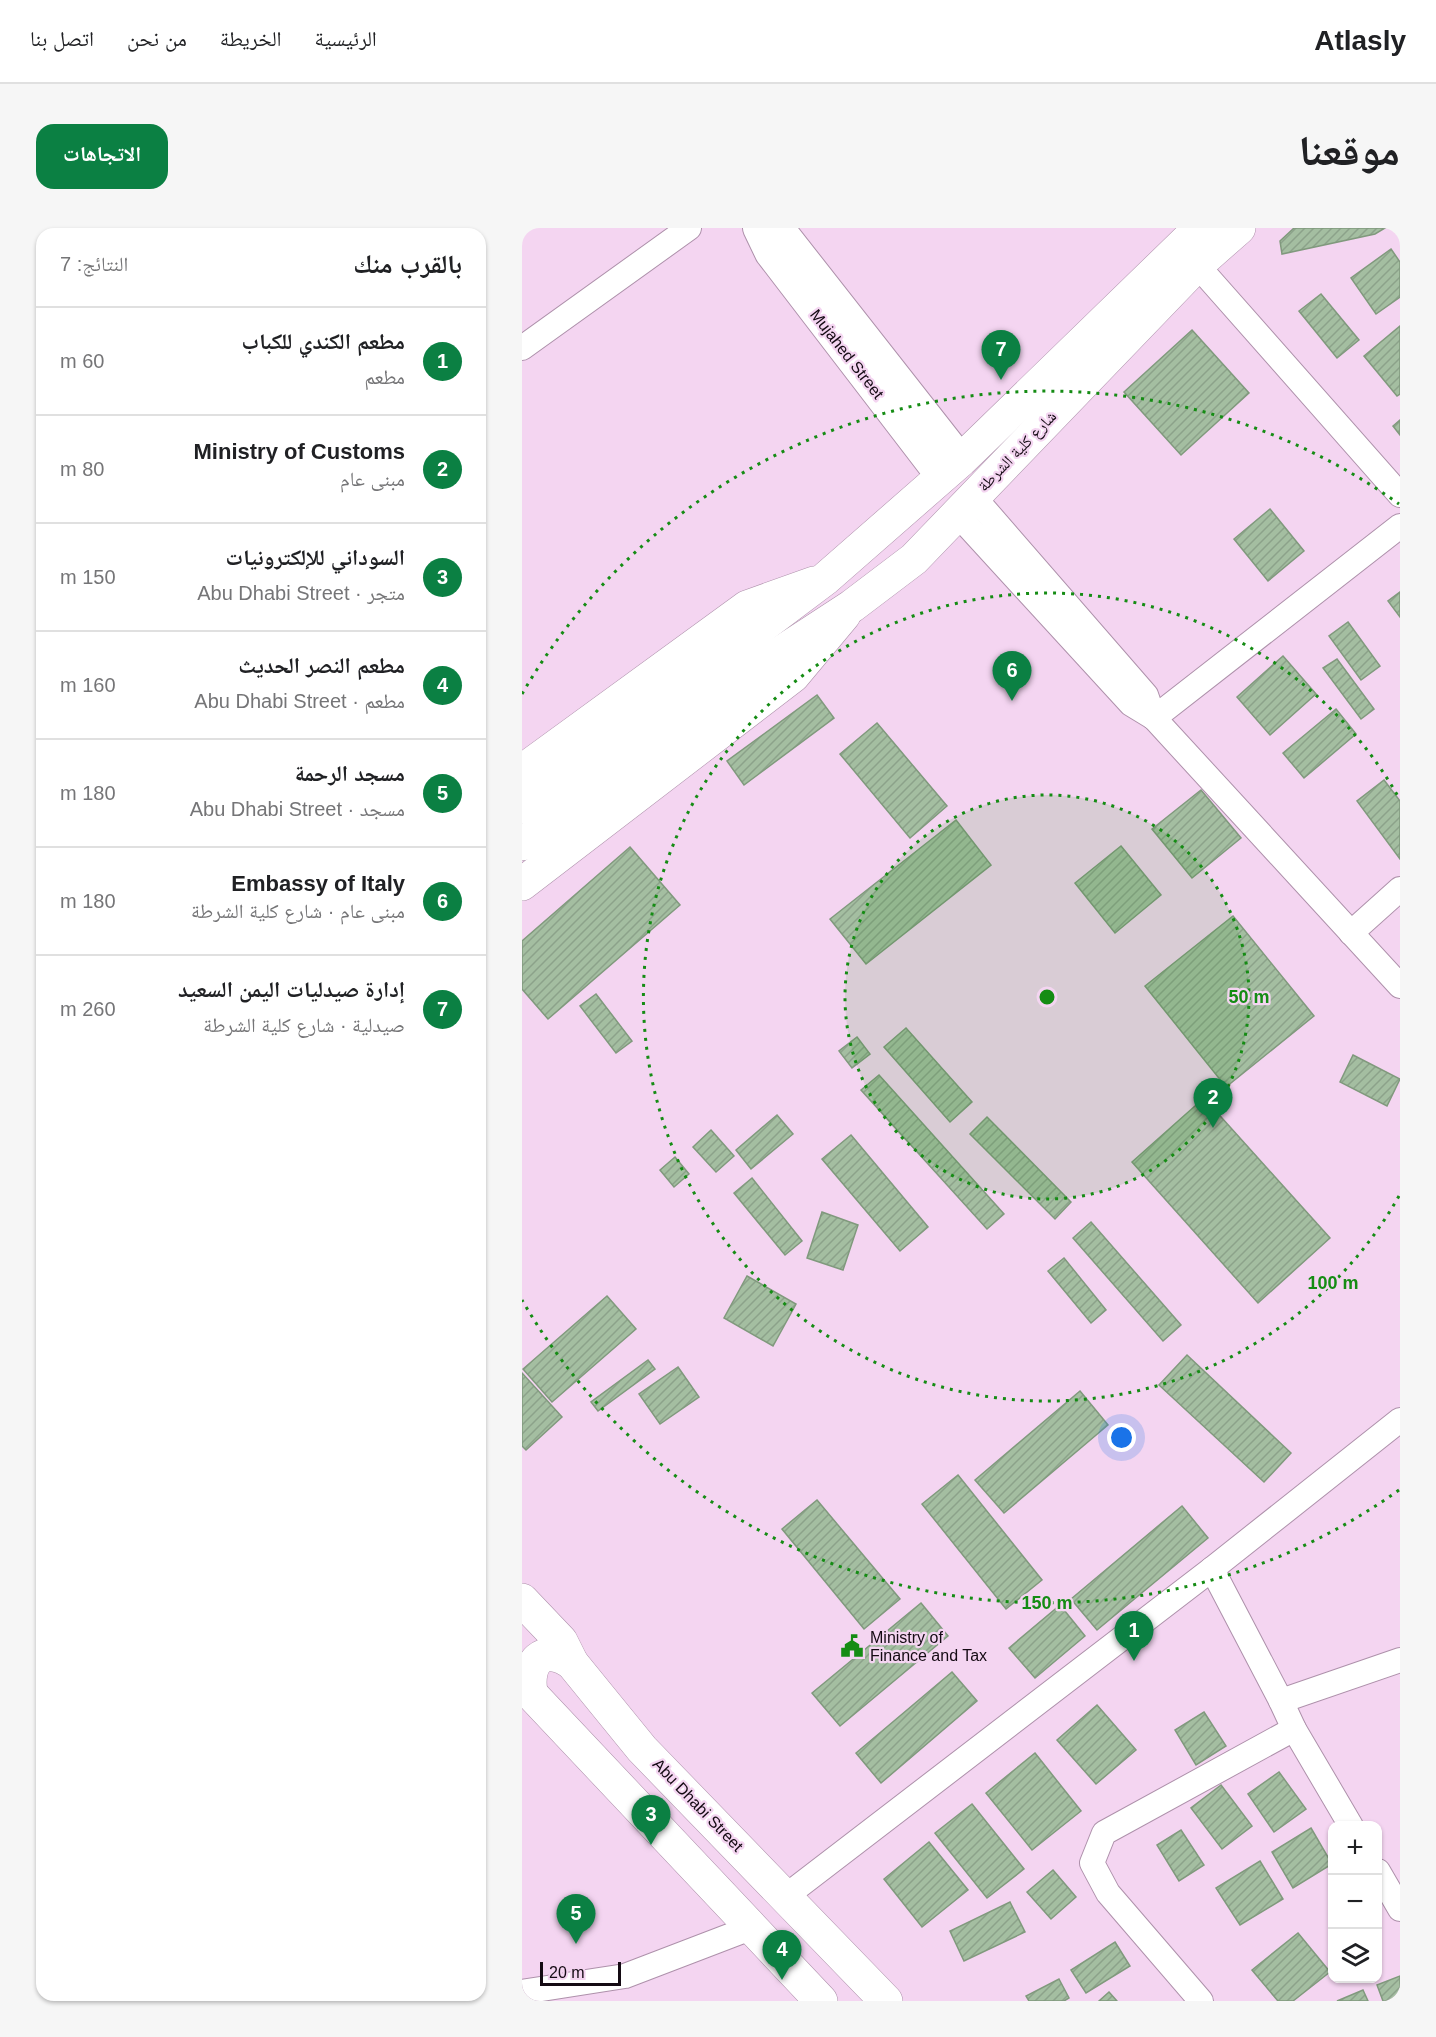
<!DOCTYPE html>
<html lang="ar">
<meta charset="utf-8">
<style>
:root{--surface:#fff;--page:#f6f6f6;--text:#202124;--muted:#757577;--line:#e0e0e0;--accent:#0b8043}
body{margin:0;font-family:Arial,"Noto Naskh Arabic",sans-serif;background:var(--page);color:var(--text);direction:rtl}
.controls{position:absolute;right:18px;bottom:18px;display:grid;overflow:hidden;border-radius:12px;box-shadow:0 2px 4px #0004}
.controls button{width:54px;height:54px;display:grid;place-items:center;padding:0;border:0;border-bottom:2px solid var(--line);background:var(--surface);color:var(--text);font:30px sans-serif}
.scale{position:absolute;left:18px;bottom:15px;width:81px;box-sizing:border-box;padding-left:6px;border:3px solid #140a13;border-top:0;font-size:16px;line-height:21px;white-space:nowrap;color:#140a13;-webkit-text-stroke:4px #f4d5f1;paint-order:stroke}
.you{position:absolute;left:600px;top:1210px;width:21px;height:21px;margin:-15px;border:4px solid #fff;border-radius:50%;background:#1a73e8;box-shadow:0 0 0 9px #1a73e833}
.badge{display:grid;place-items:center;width:39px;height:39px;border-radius:50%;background:var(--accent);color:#fff;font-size:20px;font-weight:700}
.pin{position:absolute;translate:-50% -50px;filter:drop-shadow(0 2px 3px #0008)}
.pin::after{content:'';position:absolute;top:32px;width:21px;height:18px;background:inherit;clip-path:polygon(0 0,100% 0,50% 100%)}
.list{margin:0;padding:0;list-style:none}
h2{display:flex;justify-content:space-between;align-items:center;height:78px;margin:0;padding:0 24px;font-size:26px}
h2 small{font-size:20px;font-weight:400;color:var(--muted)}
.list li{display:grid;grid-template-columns:39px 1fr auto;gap:18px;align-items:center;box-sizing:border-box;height:108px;padding:0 24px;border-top:2px solid var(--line)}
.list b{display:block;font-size:22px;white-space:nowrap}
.list p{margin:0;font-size:20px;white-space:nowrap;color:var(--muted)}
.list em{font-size:20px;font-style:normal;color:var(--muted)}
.icon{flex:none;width:33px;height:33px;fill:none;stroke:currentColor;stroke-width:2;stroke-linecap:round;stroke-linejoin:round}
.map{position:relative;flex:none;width:878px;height:1773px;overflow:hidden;direction:ltr;border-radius:18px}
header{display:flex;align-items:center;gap:36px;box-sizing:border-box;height:84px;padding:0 30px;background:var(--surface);border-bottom:2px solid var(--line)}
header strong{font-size:28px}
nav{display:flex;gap:33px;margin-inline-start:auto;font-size:21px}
.intro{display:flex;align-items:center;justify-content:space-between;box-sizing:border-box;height:144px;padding:0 36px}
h1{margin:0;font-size:42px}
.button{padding:15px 27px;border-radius:18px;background:var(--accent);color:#fff;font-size:21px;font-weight:700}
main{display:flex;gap:36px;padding:0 36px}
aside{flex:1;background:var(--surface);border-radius:18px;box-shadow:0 2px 4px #0004}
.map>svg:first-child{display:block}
</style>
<header>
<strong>Atlasly</strong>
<nav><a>الرئيسية</a><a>الخريطة</a><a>من نحن</a><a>اتصل بنا</a></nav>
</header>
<div class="intro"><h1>موقعنا</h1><a class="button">الاتجاهات</a></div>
<main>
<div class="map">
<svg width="878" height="1773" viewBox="0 0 878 1773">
<defs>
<pattern id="building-hatch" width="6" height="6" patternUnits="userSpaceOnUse" patternTransform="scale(1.5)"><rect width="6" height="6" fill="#a4bea1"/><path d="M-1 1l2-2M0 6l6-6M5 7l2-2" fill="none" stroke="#8ca28a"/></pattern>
</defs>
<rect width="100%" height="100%" fill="#f4d5f1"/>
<!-- building -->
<g fill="url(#building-hatch)" stroke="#80997d" stroke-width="1.5">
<path d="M772,0H863L853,6L760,26L758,13Z"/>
<path d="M869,21L878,34V69L854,86L829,50Z"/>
<path d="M799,66L837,112L815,130L777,83Z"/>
<path d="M878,98V166L875,168L842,128Z"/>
<path d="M670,102L727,165L659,227L602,164Z"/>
<path d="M878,192V207L871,198Z"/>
<path d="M748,281L782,323L746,353L712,311Z"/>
<path d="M878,364V389L866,373Z"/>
<path d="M826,394L858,438L839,452L807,408Z"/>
<path d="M761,428L794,466L748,507L715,469Z"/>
<path d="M815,431L852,481L839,491L801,440Z"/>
<path d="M295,467L312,490L222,557L205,533Z"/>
<path d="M814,481L834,506L782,550L761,525Z"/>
<path d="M355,495L425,578L388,610L318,526Z"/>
<path d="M862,552L878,573V631L835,573Z"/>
<path d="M679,562L719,610L670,650L630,601Z"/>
<path d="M434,592L469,637L344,736L308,691Z"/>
<path d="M599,618L639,667L593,705L553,655Z"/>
<path d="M108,619L158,677L26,791L0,761V713Z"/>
<path d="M711,688L792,788L704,859L623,758Z"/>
<path d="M74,766L110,813L94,825L58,778Z"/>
<path d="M384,800L450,874L428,894L362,819Z"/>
<path d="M335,809L348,826L330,840L317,823Z"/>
<path d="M831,827L878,851L865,878L818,854Z"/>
<path d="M357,847L482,986L465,1001L339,862Z"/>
<path d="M682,870L808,1010L736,1075L610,934Z"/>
<path d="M255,887L271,906L229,941L214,922Z"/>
<path d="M465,889L549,974L533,991L448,906Z"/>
<path d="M189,902L212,928L194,944L171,919Z"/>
<path d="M329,907L406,999L378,1023L300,931Z"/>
<path d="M153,929L167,946L152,959L138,942Z"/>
<path d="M230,950L280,1013L263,1027L212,965Z"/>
<path d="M300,984L336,997L321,1042L285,1030Z"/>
<path d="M569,994L659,1097L641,1113L551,1010Z"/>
<path d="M542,1030L584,1082L569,1095L526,1043Z"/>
<path d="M225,1048L274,1076L251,1118L202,1090Z"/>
<path d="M85,1068L114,1101L30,1174L1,1141Z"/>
<path d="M665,1127L769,1225L742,1254L637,1157Z"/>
<path d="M126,1132L133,1141L76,1183L69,1174Z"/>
<path d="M156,1139L177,1169L138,1196L117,1166Z"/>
<path d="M0,1145L40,1189L4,1222L0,1218Z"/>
<path d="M558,1163L586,1197L482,1285L453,1252Z"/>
<path d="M436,1247L520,1352L484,1381L400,1276Z"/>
<path d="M295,1272L378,1371L342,1401L260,1301Z"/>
<path d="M660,1278L686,1310L575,1402L549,1371Z"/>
<path d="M399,1375L426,1408L318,1498L290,1465Z"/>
<path d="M538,1377L563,1408L513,1450L487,1420Z"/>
<path d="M430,1444L455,1473L359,1555L334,1525Z"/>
<path d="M575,1477L614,1522L574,1556L535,1512Z"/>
<path d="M682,1484L704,1518L674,1537L653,1502Z"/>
<path d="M513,1525L559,1583L510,1622L464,1565Z"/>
<path d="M757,1544L784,1581L752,1604L726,1566Z"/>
<path d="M699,1557L730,1598L700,1621L669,1580Z"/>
<path d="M450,1576L502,1641L465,1670L413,1605Z"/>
<path d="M789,1600L810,1636L771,1660L750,1624Z"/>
<path d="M659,1602L682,1637L657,1653L635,1617Z"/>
<path d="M407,1614L446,1662L400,1699L362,1651Z"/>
<path d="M738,1633L761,1671L718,1697L694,1660Z"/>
<path d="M531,1642L554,1669L529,1691L505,1664Z"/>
<path d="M488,1674L503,1704L442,1733L428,1703Z"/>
<path d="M776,1705L808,1744L771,1773H756L730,1742Z"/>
<path d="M593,1714L608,1738L564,1765L549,1742Z"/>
<path d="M878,1748V1773H861L855,1757Z"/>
<path d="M537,1751L547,1770L542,1773H507L504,1768Z"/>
<path d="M841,1762L846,1773H815Z"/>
<path d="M587,1764L595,1773H577Z"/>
</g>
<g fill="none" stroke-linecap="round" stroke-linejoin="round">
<!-- minor casing -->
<g stroke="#ae91ab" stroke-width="26">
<g id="minor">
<path d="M675,37L878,267"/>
<path d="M0,120L167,0"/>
<path d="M451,268L624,467L632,490"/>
<path d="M434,285L609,476L632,490L878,758"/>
<path d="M632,490L878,298"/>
<path d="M829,705L878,661"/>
<path d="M690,1341L759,1473L772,1501L829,1598"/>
<path d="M759,1473L878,1432"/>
<path d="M856,1643L878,1681"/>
<path d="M264,1668L690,1341L878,1192"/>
<path d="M0,1764L103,1748L231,1699"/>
<path d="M679,1773L586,1665L570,1635L582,1605L772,1501"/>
</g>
</g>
<!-- tertiary casing -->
<g stroke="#ae91ab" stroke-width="32">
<g id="tertiary">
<path d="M236,0L248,25L419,248"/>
<path d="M257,0L439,232"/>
</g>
</g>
<!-- secondary casing -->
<g stroke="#ae91ab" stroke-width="34">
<g id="secondary">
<path d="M0,543L225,379L292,355"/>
<path d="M0,656L271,448L322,387"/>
<path d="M0,1372L39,1413L50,1435L120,1521L364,1773"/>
<path d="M0,1456L299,1773"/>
<path d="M9,1465C4,1434 20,1415 50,1435"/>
</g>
</g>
<!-- primary casing -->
<g stroke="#ae91ab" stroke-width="34">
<g id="primary">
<path d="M0,579L303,351L439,232L678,0"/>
<path d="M0,616L258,425L330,378L392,331L675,37L717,0"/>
</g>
</g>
<!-- minor -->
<use href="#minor" stroke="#fff" stroke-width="24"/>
<!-- tertiary -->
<use href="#tertiary" stroke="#fff" stroke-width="30"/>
<!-- secondary -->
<use href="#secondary" stroke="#fff" stroke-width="33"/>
<!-- primary -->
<use href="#primary" stroke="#fff" stroke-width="33"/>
</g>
<!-- distance rings -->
<circle cx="525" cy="769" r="202" fill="#158c14" fill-opacity=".12"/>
<g fill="none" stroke="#158c14" stroke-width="3" stroke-dasharray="3 6">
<circle cx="525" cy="769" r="202"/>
<path d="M877 968A404 404 0 1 1 877 570"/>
<path d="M877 1262A606 606 0 0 1 0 1072M0 466A606 606 0 0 1 877 276"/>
</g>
<!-- icons -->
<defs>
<g id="civic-bare" transform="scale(1.8)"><path d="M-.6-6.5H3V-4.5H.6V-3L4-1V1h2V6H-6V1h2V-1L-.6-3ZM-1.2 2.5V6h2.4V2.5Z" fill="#158c14" stroke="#f4d5f1" stroke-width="2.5" paint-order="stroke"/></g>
</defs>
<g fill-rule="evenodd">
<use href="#civic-bare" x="330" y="1418"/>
</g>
<g text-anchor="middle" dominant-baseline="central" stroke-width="4.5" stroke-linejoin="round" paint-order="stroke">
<!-- street labels -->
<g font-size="16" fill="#140a13" stroke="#f4d5f1">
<text transform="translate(325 126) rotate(52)">Mujahed Street</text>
<text transform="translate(495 223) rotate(-46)">شارع كلية الشرطة</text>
<text transform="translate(176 1577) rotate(46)">Abu Dhabi Street</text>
</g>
<!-- poi labels -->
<g font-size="16" fill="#140a13" stroke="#f4d5f1" text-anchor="start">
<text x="348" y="1409">Ministry of<tspan x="348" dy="18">Finance and Tax</tspan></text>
</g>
</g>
<circle cx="525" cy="769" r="9" fill="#158c14" stroke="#f4d5f1" stroke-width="3"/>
<g font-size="18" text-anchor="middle" font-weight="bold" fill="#158c14" stroke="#f4d5f1" stroke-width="4.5" stroke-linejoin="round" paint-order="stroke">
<text x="727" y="775">50 m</text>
<text x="811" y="1061">100 m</text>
<text x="525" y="1381">150 m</text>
</g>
</svg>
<div class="controls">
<button>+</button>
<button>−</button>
<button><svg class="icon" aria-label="layers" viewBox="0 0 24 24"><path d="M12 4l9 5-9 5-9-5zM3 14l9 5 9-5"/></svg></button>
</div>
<div class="scale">20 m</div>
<div class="you"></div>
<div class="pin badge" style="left:612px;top:1433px">1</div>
<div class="pin badge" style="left:691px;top:900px">2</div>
<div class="pin badge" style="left:129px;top:1617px">3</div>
<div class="pin badge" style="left:260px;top:1752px">4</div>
<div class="pin badge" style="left:54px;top:1716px">5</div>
<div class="pin badge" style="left:490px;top:473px">6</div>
<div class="pin badge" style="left:479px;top:152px">7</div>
</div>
<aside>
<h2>بالقرب منك<small>النتائج: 7</small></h2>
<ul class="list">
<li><span class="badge">1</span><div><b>مطعم الكندي للكباب</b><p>مطعم</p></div><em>60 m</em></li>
<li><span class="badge">2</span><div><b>Ministry of Customs</b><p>مبنى عام</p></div><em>80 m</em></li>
<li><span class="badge">3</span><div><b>السوداني للإلكترونيات</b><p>متجر · Abu Dhabi Street</p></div><em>150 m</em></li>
<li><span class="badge">4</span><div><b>مطعم النصر الحديث</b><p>مطعم · Abu Dhabi Street</p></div><em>160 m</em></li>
<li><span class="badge">5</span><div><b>مسجد الرحمة</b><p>مسجد · Abu Dhabi Street</p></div><em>180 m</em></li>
<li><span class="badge">6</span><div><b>Embassy of Italy</b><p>مبنى عام · شارع كلية الشرطة</p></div><em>180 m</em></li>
<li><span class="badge">7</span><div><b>إدارة صيدليات اليمن السعيد</b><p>صيدلية · شارع كلية الشرطة</p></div><em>260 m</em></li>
</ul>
</aside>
</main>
